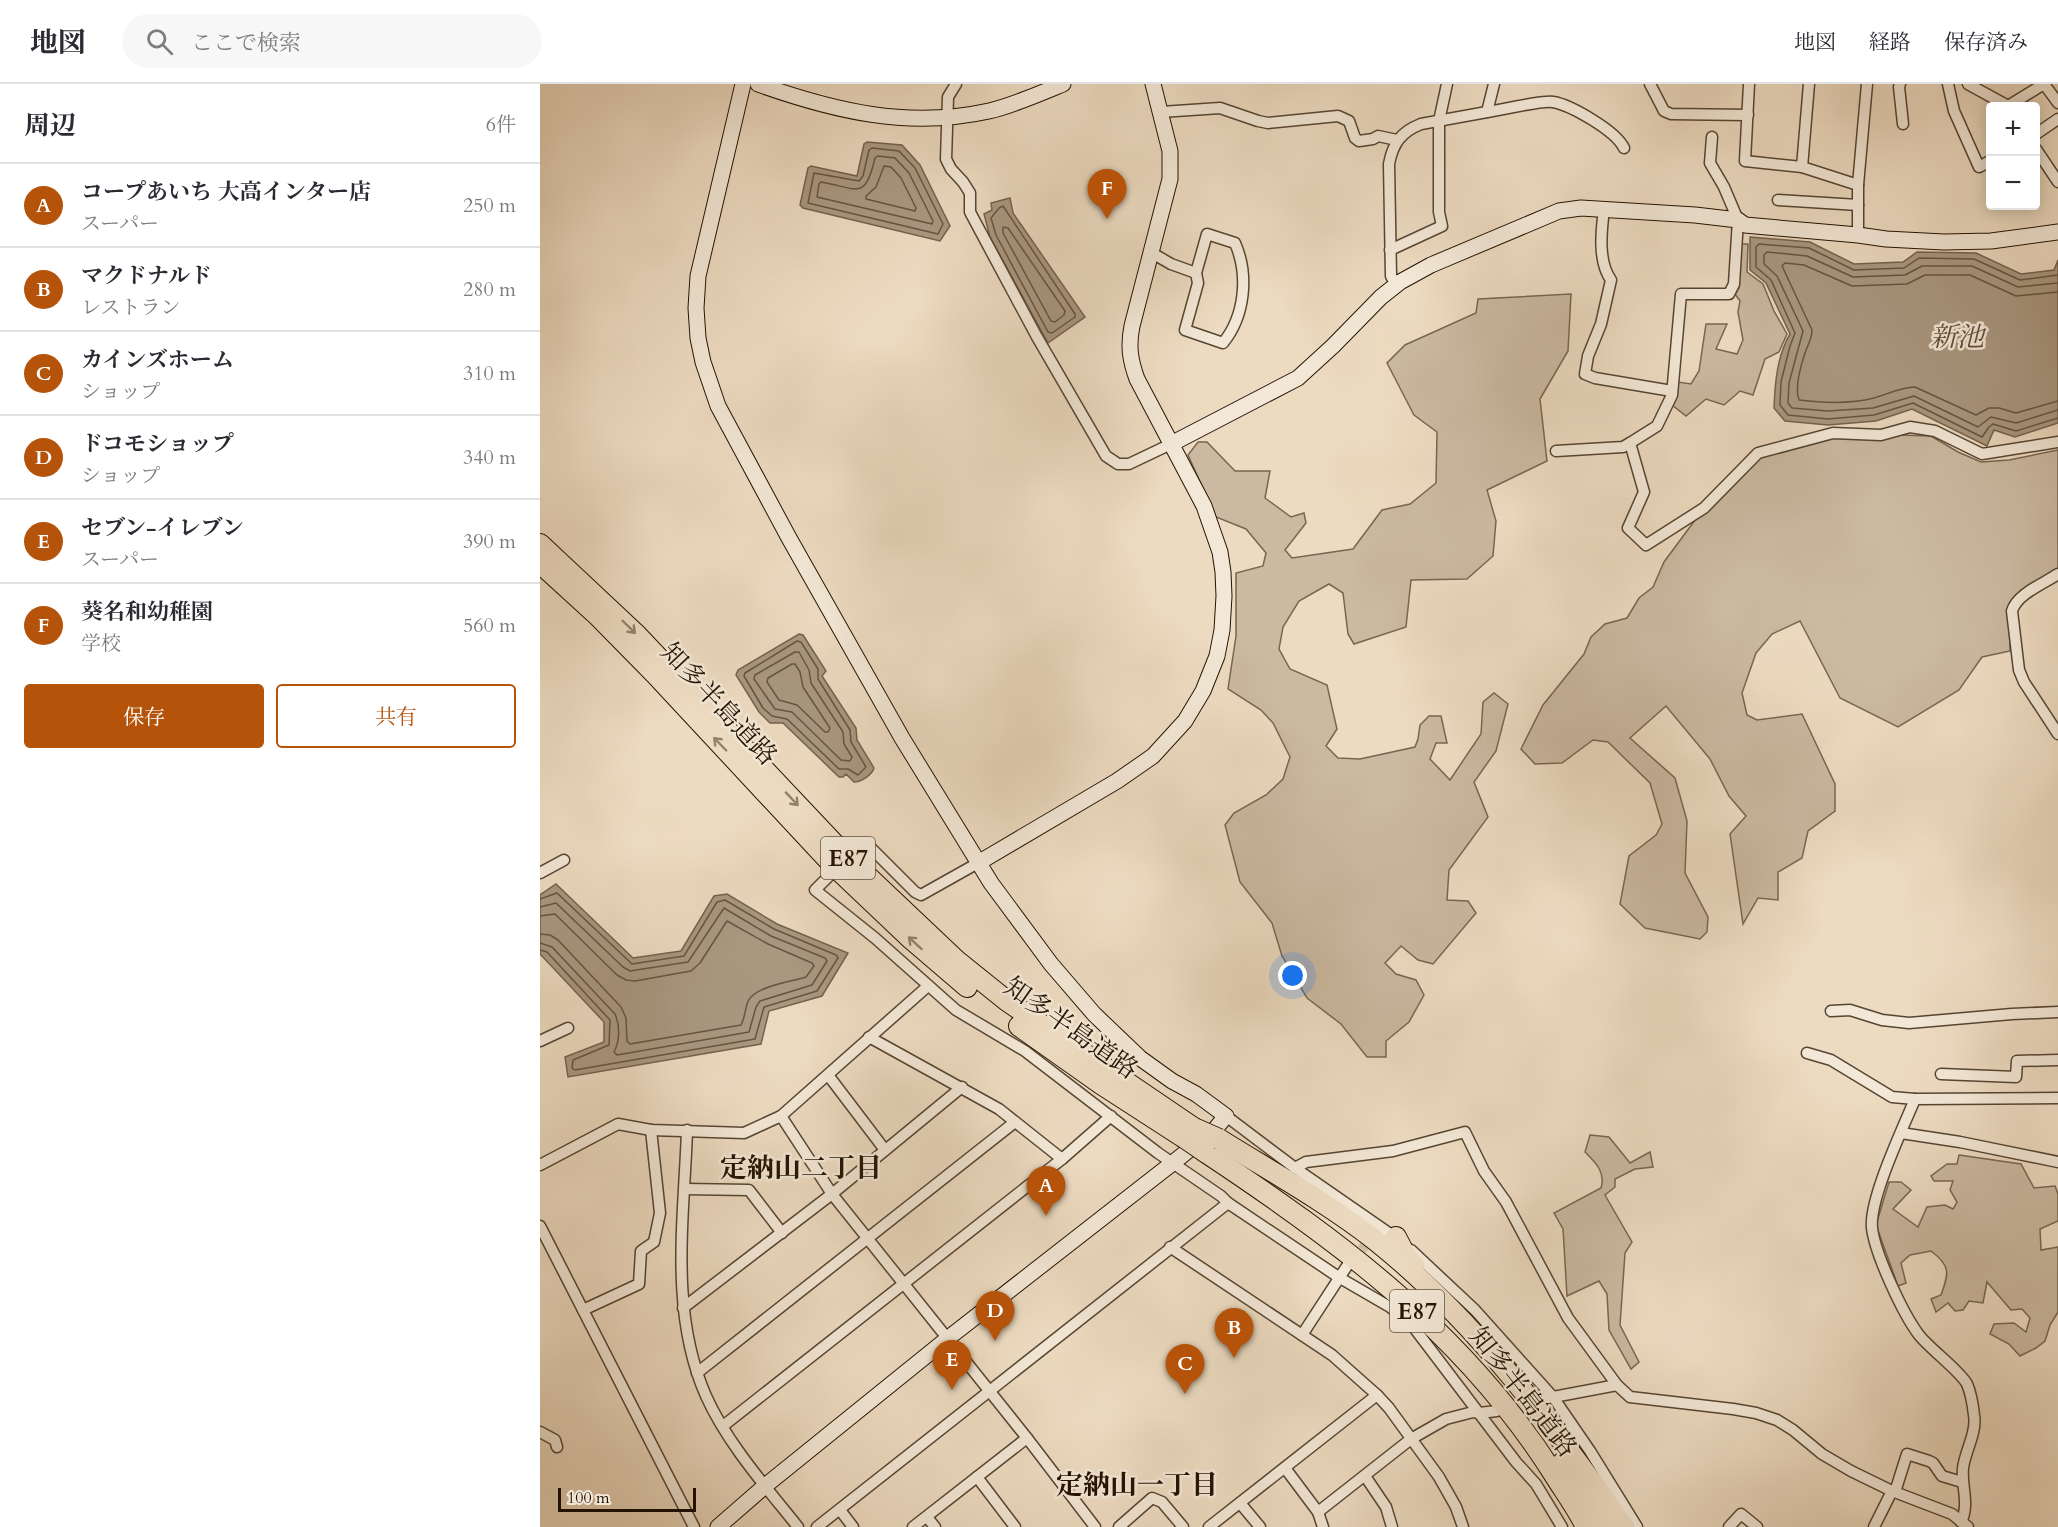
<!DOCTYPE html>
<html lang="ja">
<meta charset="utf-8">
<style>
:root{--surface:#fff;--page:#f7f7f7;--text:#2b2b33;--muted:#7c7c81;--line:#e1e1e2;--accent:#b45309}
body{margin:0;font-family:Cardo,"Noto Serif JP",serif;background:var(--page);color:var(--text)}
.controls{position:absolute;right:18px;top:18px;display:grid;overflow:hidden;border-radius:6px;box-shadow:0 3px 15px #0003}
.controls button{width:54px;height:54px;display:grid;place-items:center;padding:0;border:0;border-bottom:2px solid var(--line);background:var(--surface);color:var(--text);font:30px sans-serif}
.scale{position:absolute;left:18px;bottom:15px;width:138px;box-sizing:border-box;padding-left:6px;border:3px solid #241302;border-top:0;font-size:16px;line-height:21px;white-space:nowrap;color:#241302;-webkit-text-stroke:4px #f3e8d7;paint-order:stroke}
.you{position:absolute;left:753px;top:892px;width:21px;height:21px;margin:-15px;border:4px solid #fff;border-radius:50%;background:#1a73e8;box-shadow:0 0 0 9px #1a73e833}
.badge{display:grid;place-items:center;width:39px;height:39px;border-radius:50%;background:var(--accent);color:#fff;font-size:20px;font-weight:700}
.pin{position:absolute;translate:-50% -50px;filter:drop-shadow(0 2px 3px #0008)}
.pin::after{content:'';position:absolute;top:32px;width:21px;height:18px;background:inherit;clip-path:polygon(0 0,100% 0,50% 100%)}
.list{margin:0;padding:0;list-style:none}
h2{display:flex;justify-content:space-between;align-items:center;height:78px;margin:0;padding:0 24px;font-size:26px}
h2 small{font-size:20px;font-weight:400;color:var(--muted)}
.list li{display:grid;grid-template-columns:39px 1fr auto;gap:18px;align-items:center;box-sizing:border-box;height:84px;padding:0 24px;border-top:2px solid var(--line)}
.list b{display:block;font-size:22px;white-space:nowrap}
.list p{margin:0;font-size:20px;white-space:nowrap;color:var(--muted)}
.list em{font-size:20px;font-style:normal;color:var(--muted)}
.actions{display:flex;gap:12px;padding:18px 24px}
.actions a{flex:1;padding:14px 0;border:2px solid var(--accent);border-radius:6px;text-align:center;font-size:21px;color:var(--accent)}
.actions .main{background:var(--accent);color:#fff}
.icon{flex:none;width:33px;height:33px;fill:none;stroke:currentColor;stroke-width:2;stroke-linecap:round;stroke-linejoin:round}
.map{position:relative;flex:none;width:1518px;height:1443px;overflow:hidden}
header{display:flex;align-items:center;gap:36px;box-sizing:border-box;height:84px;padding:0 30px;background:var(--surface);border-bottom:2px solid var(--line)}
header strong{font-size:28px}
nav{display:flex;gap:33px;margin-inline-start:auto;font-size:21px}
.search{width:420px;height:54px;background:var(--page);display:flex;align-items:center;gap:15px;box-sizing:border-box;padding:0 21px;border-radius:33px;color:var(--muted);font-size:22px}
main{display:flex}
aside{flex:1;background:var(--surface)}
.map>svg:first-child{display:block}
</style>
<header>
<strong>地図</strong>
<div class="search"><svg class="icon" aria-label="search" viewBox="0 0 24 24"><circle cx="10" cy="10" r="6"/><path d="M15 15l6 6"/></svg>ここで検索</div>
<nav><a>地図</a><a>経路</a><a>保存済み</a></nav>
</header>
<main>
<aside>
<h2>周辺<small>6件</small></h2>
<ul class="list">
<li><span class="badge">A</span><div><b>コープあいち 大高インター店</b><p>スーパー</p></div><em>250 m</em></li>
<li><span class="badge">B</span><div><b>マクドナルド</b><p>レストラン</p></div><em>280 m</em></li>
<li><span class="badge">C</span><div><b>カインズホーム</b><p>ショップ</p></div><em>310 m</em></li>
<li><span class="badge">D</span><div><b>ドコモショップ</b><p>ショップ</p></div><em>340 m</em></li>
<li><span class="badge">E</span><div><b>セブン-イレブン</b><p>スーパー</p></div><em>390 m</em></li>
<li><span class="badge">F</span><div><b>葵名和幼稚園</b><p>学校</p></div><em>560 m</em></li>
</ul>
<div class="actions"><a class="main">保存</a><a>共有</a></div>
</aside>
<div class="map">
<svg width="1518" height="1443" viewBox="0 0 1518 1443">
<rect width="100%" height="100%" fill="#eddbc1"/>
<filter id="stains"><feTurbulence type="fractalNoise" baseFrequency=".00333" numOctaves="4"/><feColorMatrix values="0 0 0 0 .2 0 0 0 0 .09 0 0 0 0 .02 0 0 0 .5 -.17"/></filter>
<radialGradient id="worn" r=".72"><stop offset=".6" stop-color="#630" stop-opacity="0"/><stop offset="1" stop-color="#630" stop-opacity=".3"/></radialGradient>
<!-- green -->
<g fill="#cbb9a1" stroke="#786652" stroke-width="1.5">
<path d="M1201,160H1208L1207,188L1223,200L1234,227L1247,250L1239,268L1225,275L1213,311L1200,307L1184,321L1166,315L1146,332L1132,321L1138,298L1151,300L1159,287L1166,240H1187L1176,265L1197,270L1203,256L1198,228L1200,217L1195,210L1199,204Z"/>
<path d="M1031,210L1028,267L1000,315L1007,377L947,406L956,437L953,472L927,495L871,496L866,543L814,560L808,550L803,509L789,500L759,517L743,543L739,565L750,585L787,601L797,645L786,662L798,674L820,675L875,663L878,655L880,641L889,632H901L907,659H896L890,675L910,696L941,650L943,618L954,609L968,620L956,667L934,698L948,733L909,786L907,816L928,817L936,829L893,880L878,876L861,862L845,879L856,890L876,896L884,911L869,938L846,957V973H827L801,940L767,914L742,872L732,839L700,798L685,741L694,729L726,711L743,695L750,673L733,639L721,626L688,605L696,552V489L723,482L726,469L706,445L676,433L648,371L658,358H667L695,387H730L725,414L751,433L764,429L766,439L745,466L752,474L813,465L842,426L870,420L896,399L897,348L874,331L847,279L865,261L936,229L938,215Z"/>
<path d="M1293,349L1391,352L1418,368L1441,378L1469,376L1518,366V487L1475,514L1469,521L1470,567L1442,573L1419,606L1358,643L1300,614L1260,537L1232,550L1216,569L1202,609L1207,631L1217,636L1262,630L1295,700V727L1268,747L1262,774L1238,788V816L1218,814L1203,840L1190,750L1206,732L1189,712L1170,675L1126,622L1090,654L1135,694L1147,737L1145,789L1168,833L1167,848L1160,855L1105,844L1080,820L1089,772L1116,751L1122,740L1110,699L1068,658L1053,656L1022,679L995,680L981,665L1003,621L1044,570L1051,553L1065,540L1087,534L1099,514L1113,503L1124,478L1164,424L1218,369Z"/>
<path d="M1050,1051L1069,1053L1090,1079L1110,1068L1113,1083L1095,1085L1075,1095V1103L1065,1111L1092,1158L1085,1169L1080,1241L1099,1278L1091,1285L1069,1246L1067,1210L1059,1197L1027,1212L1023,1145L1014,1129L1061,1104C1066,1088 1055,1078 1045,1068Z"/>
<path d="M1419,1071L1481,1080L1494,1104L1515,1102L1518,1110V1137L1500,1145L1501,1166L1518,1163V1228L1510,1241L1505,1257L1496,1264L1480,1272L1469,1260L1450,1250L1454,1240L1474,1239L1486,1248L1490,1234L1482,1225L1471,1226L1447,1198L1443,1219L1429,1217L1423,1226L1415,1227L1408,1219L1396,1228L1391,1215L1401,1211C1409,1189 1411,1182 1391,1167L1370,1171L1361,1179L1366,1199L1358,1202L1336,1141L1349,1098H1361L1371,1106L1353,1125L1378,1143L1387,1123L1405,1121L1413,1125L1417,1118L1410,1106L1413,1097H1394L1391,1092L1407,1080H1417Z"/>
</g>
<!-- water -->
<g fill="#a99780" stroke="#74624e" stroke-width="1.5">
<path d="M327,58L362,61L380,81L410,142L400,157L263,124L260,121L268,84L271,82L317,92L324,60Z"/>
<path d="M470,114L473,129L545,233L508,259L450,153L444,130L452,126L451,119Z"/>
<path d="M1210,153L1270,158L1314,180L1363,178L1377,168L1436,169L1481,190L1514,186L1518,176V339L1475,353L1454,346L1447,362L1372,325L1336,337L1288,341L1245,337L1234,324C1235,299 1237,272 1250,250L1226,199L1210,186Z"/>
<path d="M259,550L263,551L286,587L282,592L316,644L317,656L334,684C332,691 321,698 314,698L306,690L303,693H299L243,639H230L219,628L196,591L198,586Z"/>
<path d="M16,800L93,874L141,867L174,812L187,810L237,840L308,869L282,912L229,927L221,960L28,993L25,973L64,958V938L0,870V811Z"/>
</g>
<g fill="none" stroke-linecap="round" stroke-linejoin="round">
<!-- shore -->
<g stroke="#665541" stroke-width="1.5">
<path d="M332,64L359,67L375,84L403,140L398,150L268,119L274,89L319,97L323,92L329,66Z"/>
<path d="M338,72L355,74L369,89L393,137L392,140L277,113L279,100L281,98C317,104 325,118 335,74Z"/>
<path d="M344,82L351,83L361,94L376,124L375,127L326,115V112L336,103Z"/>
<path d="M463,122L535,230V233L512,249L508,248L456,151L451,134L459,124Z"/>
<path d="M463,143L468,144L525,227L524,231L515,238L511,237L463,149Z"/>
<path d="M1518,191L1480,196L1434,175L1379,174L1364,184L1314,186L1269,164L1219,160L1216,163V183L1231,196L1255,249L1250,262L1241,298L1240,321L1248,331L1288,335L1334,331L1373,319L1442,353L1449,343L1453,340L1476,347L1518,334"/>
<path d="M1518,199L1478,203L1432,182H1382L1365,191L1313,193L1267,172L1227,168L1224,171V180L1237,192L1263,247L1249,299L1248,319L1252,324L1288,327L1333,324L1374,312L1438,343L1451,333L1476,339L1518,326"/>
<path d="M1518,208L1476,212L1430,191H1385L1367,200L1312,202L1264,181L1245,179L1242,182L1272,246C1272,255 1268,260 1265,269C1261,281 1254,303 1259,316C1283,319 1311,320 1334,314C1348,310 1361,303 1375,303L1436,331L1449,324H1459L1476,329L1518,317"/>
<path d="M257,557L261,558L278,585V595L310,646L311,658L326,683L318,691L308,685H299L247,635L232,632L223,624L204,592L205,589Z"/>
<path d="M255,568H259L269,586L271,599L303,648L304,660L312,673L310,677L301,676L252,628L235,625L214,595L215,591Z"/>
<path d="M252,580H255L260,588L263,603L290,644L288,648H285L257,621L239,616L227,598L228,594Z"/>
<path d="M0,815L17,809L92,880L144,872L177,818L185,816L234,845L296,871L298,874L277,907L224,923L215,955L35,986L32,984L33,976L69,961L70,936L7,868L0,866"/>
<path d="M0,823L16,819L83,883L90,887L148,878L184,824L231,852L285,874L287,877L272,901L220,917L216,923L209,948L77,971L74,968C80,957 80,941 75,930L12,863L0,859"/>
<path d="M0,832L15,830L77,891L86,896L95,897L151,887L160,879L187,837L228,860L272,879L274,882L266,893C250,898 216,902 208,917C205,925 205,934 201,941L90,960L87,957L86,934L81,923L18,856L10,851L0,850"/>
</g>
<!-- street-tunnel -->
<path stroke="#cfbda4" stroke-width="10" stroke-dasharray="10 5" stroke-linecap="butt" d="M812,1177L835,1150"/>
<!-- street casing -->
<g stroke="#564532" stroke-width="13">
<g id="street">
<path d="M416,0L408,13L406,75L411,85L423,98L430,109V128L497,253L566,372L578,380H589L631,360"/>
<path d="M1110,0L1124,27L1131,30L1208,31"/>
<path d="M1209,0L1205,77L1262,83L1318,101"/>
<path d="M1360,0L1359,3L1363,40"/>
<path d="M1408,0L1414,27L1439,83L1450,77"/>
<path d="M1428,0L1468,22"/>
<path d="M1468,22L1504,0L1518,19"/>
<path d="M621,28L680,24L718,37L728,39L798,32L809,37L815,54L819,57L833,55L838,52L857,56"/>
<path d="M947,28C961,26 1002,16 1013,18C1031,21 1076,47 1084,64"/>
<path d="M1496,50L1518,35"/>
<path d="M1172,53L1170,79L1184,103L1198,136L1194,200L1189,210H1141L1132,311L1117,342L1090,359L1104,408L1088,444L1106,461L1164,424L1218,369L1293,349L1341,351L1370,343L1395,347L1442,370L1518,358"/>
<path d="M1496,65L1518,98"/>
<path d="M1262,83L1269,0"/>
<path d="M1238,116L1318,121"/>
<path d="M1064,126C1061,148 1058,178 1071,196L1061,240L1048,272L1045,290L1055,294L1132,307"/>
<path d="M667,150L695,159C709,191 705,232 683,259L645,246L658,199L656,189Z"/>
<path d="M1318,151V101L1327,0"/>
<path d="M850,166L902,142L899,128V37L907,0"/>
<path d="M612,169L631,180L656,189"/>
<path d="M856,201L851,192L849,80C853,59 861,48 881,40L947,28L954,0"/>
<path d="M1016,367L1083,363L1090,359"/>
<path d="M1518,490C1503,500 1477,510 1472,527L1479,586L1484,598L1518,650"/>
<path d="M316,765L323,760L328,761L375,808L381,811L438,779"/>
<path d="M0,789L24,776"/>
<path d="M289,792L275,806L335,854L416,926L485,967L618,1069L681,1112L688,1119L800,1194L850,1223L872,1241L976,1378L996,1400L1022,1443"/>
<path d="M1291,927L1310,926L1342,936L1369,939L1472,930L1518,928"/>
<path d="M329,953L459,1025L522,1075"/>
<path d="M0,957L28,944"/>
<path d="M1267,969L1291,976L1352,1013L1375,1015"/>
<path d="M1401,990L1476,993L1477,977L1518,976"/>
<path d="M288,991L345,1066"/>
<path d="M241,1032L292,1110L487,1354L555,1443"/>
<path d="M686,1032L755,1084L859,1156"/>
<path d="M147,1046C144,1135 129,1228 166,1312C187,1359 226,1403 258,1443"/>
<path d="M1361,1049L1420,1058L1518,1078"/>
<path d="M0,1081L78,1040L111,1046L204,1049L241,1032L388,902"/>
<path d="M755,1084L766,1078L853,1067L925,1048L944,1087L966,1118L1028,1234L1077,1301L1090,1313L1193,1325L1216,1329L1237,1336L1253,1346L1282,1370L1311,1387L1352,1407L1412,1430L1428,1443"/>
<path d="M145,1105L209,1106L242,1149"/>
<path d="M0,1142L154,1443"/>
<path d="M630,1163L792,1271L837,1311L849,1324L899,1393L916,1423L923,1443"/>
<path d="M871,1166L935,1226L1013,1313L1050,1367L1097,1443"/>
<path d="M143,1224L292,1110L422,1003"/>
<path d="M43,1226L99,1200L101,1167L114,1158L120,1129L111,1046"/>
<path d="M762,1251L807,1182"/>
<path d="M157,1289L475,1038"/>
<path d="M1008,1314L1077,1301"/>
<path d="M183,1342L522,1075L571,1032"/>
<path d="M0,1348L15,1356L17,1363"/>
<path d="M745,1384L778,1428L783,1443"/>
<path d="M825,1392L846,1423L852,1443"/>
<path d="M437,1393L475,1443"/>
<path d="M1355,1408L1367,1370L1389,1377L1393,1379L1402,1392L1422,1398"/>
<path d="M700,1419L720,1443"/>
<path d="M300,1426L313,1443"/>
<path d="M778,1428L871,1355L906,1335L933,1328L939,1329L957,1327"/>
<path d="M387,1433L395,1443"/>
<path d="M1421,1438C1430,1420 1421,1402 1423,1384C1425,1367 1437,1349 1434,1331C1433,1322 1431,1309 1427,1300C1420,1287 1390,1265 1379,1251C1363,1230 1335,1170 1332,1144C1329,1115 1363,1044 1375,1015L1518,1014"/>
<path d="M277,1443L688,1119"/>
<path d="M373,1443L487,1354"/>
<path d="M579,1443L612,1414L622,1418L643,1443"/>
<path d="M669,1443L837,1311"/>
<path d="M1189,1443L1201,1430L1217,1443"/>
<path d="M1334,1443L1352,1407"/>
</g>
</g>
<!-- secondary casing -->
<g stroke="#241302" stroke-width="17">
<g id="secondary">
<path d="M218,0C294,27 368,45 449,27C474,21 499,10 523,0"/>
<path d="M631,360L758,294L793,262L841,213L860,198L891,181L1019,127L1041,124L1155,131L1198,136L1205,141L1318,151L1346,155L1404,158L1451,157L1518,148"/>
<path d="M438,779L577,697L613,672L645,637L663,607L677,572L682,546L684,512L683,488L680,468L664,422L597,295C590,276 588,262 592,242L630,95V67L613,0"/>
<path d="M178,1443L225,1402L407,1255L634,1078L676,1044L686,1032L656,1010L632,997L600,974L554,930L511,880L451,799L362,654L249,454L178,322L163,278L158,254L156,224L158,192L203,0"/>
</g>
</g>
<!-- highway casing -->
<g stroke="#241302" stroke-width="22">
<g id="highway">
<path d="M0,460L97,551L304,770L416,876L467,917L654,1044"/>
<path d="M0,479L57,531L115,590L292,780L371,855L427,903"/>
<path d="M479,942L561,1000L643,1053"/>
<path d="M679,1055C732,1088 786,1118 835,1156C934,1235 1012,1340 1084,1443"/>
<path d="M665,1068C801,1158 924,1249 1013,1389C1024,1407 1037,1424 1046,1443"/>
<path d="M856,1153L867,1174L874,1181"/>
<path d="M1022,1379L1067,1443"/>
</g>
</g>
<!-- street -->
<use href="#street" stroke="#f3e8d7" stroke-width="10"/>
<!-- secondary -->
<use href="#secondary" stroke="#f3e8d7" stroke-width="15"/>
<!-- highway -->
<use href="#highway" stroke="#eddbc1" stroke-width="20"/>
<!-- highway-bridge casing -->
<g stroke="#241302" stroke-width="22" stroke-linecap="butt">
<g id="highway-bridge">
<path d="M654,1044L679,1055"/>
<path d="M643,1053L665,1068"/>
</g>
</g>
<!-- highway-bridge -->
<use href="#highway-bridge" stroke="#eddbc1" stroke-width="20"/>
</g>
<!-- one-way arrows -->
<defs><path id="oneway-shaft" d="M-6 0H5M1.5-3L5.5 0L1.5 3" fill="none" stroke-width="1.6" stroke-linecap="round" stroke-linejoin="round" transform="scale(1.5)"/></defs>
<g stroke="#93816b">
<use href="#oneway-shaft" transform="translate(89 543) rotate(44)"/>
<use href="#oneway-shaft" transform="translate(180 660) rotate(-134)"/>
<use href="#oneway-shaft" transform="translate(252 715) rotate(47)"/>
<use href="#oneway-shaft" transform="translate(375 859) rotate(-138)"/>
</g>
<g text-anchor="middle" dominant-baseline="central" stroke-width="5" stroke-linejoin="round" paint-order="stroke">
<!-- shield labels -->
<g fill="#f3e8d7" stroke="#625342" stroke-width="1.5">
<rect x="281" y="753" width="54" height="42" rx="4.5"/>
<rect x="850" y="1206" width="54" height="42" rx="4.5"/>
</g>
<g font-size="24" font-weight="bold" fill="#241302">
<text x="308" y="774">E87</text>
<text x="877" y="1227">E87</text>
</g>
<!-- street labels -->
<g font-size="26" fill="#241302" stroke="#f3e8d7">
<text transform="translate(179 620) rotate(47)">知多半島道路</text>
<text transform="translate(531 944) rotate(35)">知多半島道路</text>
<text transform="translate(983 1308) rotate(52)">知多半島道路</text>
</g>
<!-- water labels -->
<g font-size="27" font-style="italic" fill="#604e3b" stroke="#f3e8d7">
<text x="1417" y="253">新池</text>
</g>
<!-- neighbourhood labels -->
<g font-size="27" font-weight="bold" fill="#241302" stroke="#f3e8d7">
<text x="261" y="1084">定納山二丁目</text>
<text x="597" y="1401">定納山一丁目</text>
</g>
</g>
<rect width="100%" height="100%" filter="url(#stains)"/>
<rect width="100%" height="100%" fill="url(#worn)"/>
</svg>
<div class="controls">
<button>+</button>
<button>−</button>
</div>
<div class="scale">100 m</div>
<div class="you"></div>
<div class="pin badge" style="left:506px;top:1132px">A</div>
<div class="pin badge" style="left:694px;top:1274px">B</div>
<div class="pin badge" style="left:645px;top:1310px">C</div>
<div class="pin badge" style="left:455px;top:1257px">D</div>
<div class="pin badge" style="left:412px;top:1306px">E</div>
<div class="pin badge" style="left:567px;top:135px">F</div>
</div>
</main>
